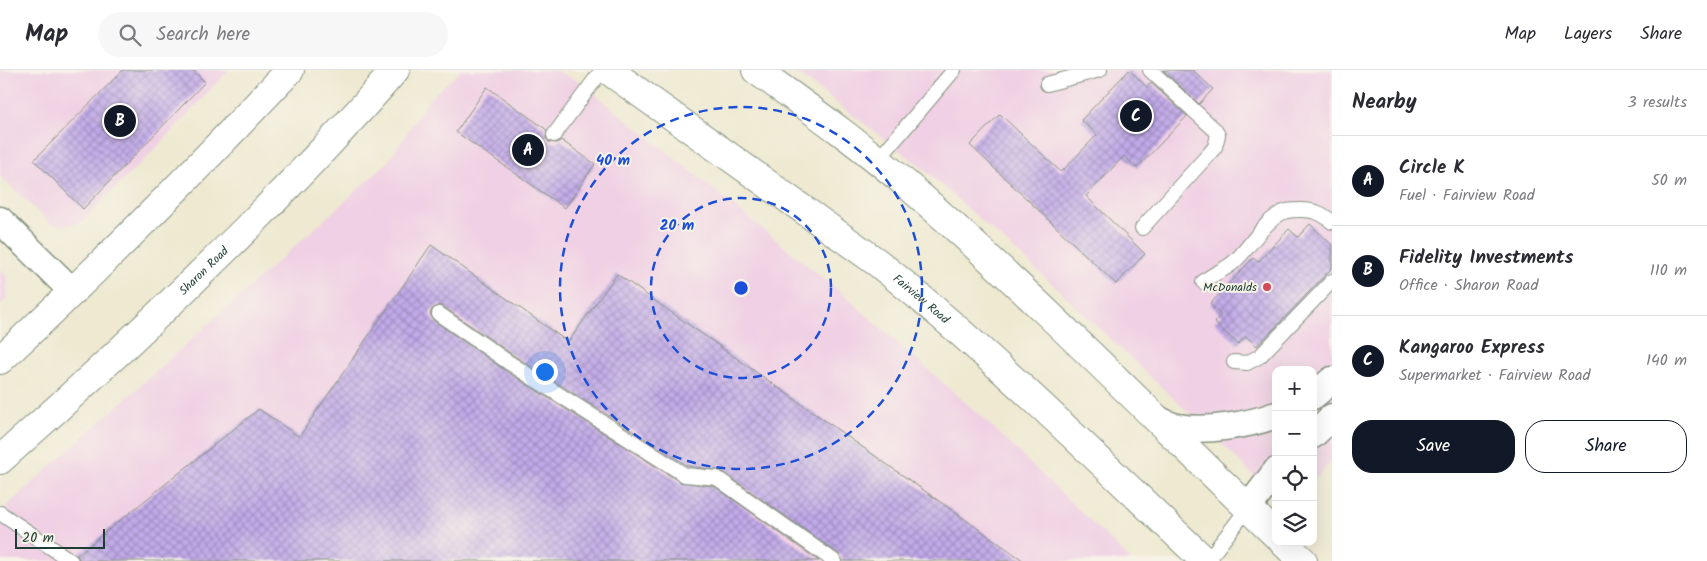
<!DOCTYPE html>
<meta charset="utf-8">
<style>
:root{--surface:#fff;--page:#f7f7f7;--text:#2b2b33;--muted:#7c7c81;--line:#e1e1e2;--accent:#111827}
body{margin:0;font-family:Kalam,sans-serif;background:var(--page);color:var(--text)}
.controls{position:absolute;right:15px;bottom:15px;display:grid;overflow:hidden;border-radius:10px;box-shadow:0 5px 20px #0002}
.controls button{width:45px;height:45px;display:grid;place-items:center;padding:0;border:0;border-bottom:1px solid var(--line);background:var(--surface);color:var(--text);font:25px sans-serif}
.scale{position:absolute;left:15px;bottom:12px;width:90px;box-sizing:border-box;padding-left:5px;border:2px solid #1f3d34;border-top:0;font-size:14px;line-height:18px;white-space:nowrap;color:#1f3d34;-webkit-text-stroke:4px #f7f3e8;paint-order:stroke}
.you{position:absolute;left:544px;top:301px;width:18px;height:18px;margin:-12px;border:4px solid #fff;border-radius:50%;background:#1a73e8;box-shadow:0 0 0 8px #1a73e833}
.badge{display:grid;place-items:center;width:32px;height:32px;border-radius:50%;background:var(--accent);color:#fff;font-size:16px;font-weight:700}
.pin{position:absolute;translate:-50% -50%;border:2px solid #fff;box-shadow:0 1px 5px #0006}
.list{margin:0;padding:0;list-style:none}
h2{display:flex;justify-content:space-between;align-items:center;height:65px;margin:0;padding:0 20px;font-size:21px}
h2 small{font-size:16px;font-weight:400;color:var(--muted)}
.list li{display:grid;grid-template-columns:32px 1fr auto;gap:15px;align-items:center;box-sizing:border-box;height:90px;padding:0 20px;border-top:1px solid var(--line)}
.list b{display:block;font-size:19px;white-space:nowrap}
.list p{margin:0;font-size:16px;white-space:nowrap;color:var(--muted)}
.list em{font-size:16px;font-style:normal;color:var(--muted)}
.actions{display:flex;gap:10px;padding:15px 20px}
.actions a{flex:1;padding:11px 0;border:1px solid var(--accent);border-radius:20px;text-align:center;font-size:18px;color:var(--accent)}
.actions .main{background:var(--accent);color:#fff}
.icon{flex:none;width:28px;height:28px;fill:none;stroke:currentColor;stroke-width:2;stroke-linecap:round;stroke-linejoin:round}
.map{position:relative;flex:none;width:1332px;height:491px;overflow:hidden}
header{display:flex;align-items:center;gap:30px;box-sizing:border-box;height:70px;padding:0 25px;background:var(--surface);border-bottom:1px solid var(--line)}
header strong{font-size:24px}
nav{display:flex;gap:28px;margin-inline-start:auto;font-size:18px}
.search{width:350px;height:45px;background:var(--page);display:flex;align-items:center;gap:12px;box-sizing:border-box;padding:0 18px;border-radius:28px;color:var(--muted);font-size:19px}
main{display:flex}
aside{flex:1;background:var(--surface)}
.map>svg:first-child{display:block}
</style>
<header>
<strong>Map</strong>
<div class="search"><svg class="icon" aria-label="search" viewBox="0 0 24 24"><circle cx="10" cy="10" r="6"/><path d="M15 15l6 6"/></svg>Search here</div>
<nav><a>Map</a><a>Layers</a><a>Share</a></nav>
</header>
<main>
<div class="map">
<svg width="1332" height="491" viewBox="0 0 1332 491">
<defs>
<pattern id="building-cross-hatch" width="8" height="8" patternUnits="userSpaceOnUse" patternTransform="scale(1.25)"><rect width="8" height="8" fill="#c2aae9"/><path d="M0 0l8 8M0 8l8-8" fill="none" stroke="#9d8cbe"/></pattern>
</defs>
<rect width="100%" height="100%" fill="#f7f3e8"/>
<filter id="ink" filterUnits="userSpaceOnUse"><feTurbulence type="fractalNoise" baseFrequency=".02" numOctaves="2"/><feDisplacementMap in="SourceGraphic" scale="10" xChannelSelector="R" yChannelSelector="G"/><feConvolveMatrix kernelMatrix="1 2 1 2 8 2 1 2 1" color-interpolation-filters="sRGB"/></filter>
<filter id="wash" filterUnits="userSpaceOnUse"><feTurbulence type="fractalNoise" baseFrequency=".0096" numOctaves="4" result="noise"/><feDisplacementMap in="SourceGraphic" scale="20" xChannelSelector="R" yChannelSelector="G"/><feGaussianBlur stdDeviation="1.12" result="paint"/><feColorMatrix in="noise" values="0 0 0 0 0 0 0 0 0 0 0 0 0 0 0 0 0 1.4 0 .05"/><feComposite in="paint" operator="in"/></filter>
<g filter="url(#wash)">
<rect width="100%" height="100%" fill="#eee9d0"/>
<!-- built -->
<g fill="#f0d0e4">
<path d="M0,0H229L156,78L80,153L65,156L50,153L0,106Z"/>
<path d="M461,0H554L579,11L838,220L985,350L1132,491H0V442L387,93L430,28Z"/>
<path d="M793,0H1332V390L1313,412V300H1276V428L1228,380L1048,210L920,96Z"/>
<path d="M0,198L8,208L6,230L0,235Z"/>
</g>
<g id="blocks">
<!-- building -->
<g fill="url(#building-cross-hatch)">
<path d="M123,0H193L205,12L83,139L34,90Z"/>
<path d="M1129,0L1147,17L1151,13L1187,46L1137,98L1124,86L1086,126L1145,184L1116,214L970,75L1000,44L1061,102L1097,65L1081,50Z"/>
<path d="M1163,0H1193L1213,19L1199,34Z"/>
<path d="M487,17L547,60L546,68L549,72L557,73L561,70L595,94L565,138L456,62Z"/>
<path d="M1310,154L1332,175V198L1257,276L1246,266L1238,274L1214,252L1221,245L1210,234L1253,188L1258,192L1289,159L1298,167Z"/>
<path d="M431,175L568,272L617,204L1024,491H843L839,484L722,401L688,396L513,285L444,237L439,235L432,239L430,244L434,251L503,299L680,412L714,416L819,491H80L77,485L259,339L299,367Z"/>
</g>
</g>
</g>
<g filter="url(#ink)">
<use href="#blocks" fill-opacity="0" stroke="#869382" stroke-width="1"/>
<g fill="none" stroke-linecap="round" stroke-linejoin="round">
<!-- lane casing -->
<g stroke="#869382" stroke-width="16">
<g id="lane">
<path d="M1047,14L1100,0"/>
<path d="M554,65L602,0"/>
<path d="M877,91L954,0"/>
<path d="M1142,158L1209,84L1215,77L1218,65L1215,60L1150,0"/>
<path d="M1203,212C1213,203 1226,200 1235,191C1250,177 1261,156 1278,145C1284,140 1293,140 1300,140C1314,140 1322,143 1332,152"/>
<path d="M439,244L508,292L685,405L717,408L834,491"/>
<path d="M1234,292L1247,293L1260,286L1332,211"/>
<path d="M0,443L71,491"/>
<path d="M1207,491L1248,438"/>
</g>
</g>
<!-- street casing -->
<g stroke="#869382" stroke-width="29">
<g id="street">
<path d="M0,150L73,222"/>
<path d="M1313,326L1332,310"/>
<path d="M1153,346C1161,351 1170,356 1178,357C1206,362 1249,355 1276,345"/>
<path d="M1313,365L1332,347"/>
<path d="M1248,438L1276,401"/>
</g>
</g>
<!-- secondary casing -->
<g stroke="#869382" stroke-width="30">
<g id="secondary">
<path id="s1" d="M608,0L878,193C993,285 1098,390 1205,491"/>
<path d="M756,0C809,38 863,76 912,119C1038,229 1155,349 1276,465"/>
<path d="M0,290C101,197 196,100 290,0"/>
<path id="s2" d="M0,390C87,313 171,234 253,152C302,102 350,53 395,0"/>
<path d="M1283,472L1303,491"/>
</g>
</g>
<!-- lane -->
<use href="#lane" stroke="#fff" stroke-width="14"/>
<!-- street -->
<use href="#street" stroke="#fff" stroke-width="26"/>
<!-- secondary -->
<use href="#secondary" stroke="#fff" stroke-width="28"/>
</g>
</g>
<!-- distance rings -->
<g fill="none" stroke="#1d4ed8" stroke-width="2.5" stroke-dasharray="9 6">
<circle cx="741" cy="218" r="90"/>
<circle cx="741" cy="218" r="181"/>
</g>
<!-- markers -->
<circle fill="#d1495b" stroke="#f7f3e8" stroke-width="2" cx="1267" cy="217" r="5"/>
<g text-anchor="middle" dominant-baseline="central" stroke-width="4" stroke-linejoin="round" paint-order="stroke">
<!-- street labels -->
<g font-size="12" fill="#1f3d34" stroke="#f7f3e8">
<text stroke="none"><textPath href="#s2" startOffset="278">Sharon Road</textPath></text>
<text stroke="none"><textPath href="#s1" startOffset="388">Fairview Road</textPath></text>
</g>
<!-- poi labels -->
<g font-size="12" fill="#1f3d34" stroke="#f7f3e8" text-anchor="end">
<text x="1257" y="217">McDonalds</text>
</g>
</g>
<circle cx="741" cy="218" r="8" fill="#1d4ed8" stroke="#f7f3e8" stroke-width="2.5"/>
<g font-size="15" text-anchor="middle" font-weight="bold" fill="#1d4ed8" stroke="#f7f3e8" stroke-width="4" stroke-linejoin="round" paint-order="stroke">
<text x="613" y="95">40 m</text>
<text x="677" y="160">20 m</text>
</g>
</svg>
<div class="controls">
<button>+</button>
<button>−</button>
<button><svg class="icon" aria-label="locate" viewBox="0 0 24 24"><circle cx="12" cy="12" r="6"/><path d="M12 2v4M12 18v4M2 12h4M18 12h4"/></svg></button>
<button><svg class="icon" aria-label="layers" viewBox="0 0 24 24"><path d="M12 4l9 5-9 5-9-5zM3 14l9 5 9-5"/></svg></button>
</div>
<div class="scale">20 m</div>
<div class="you"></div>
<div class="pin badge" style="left:528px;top:80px">A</div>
<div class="pin badge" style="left:120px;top:51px">B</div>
<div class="pin badge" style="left:1136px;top:46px">C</div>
</div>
<aside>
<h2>Nearby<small>3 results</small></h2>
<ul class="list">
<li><span class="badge">A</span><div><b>Circle K</b><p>Fuel · Fairview Road</p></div><em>50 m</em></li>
<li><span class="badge">B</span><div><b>Fidelity Investments</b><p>Office · Sharon Road</p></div><em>110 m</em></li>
<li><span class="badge">C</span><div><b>Kangaroo Express</b><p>Supermarket · Fairview Road</p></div><em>140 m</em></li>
</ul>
<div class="actions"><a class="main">Save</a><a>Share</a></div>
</aside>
</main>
